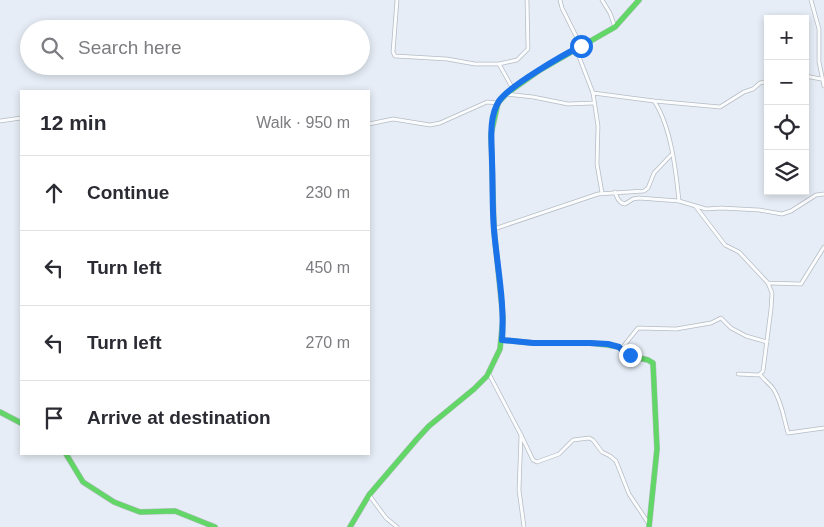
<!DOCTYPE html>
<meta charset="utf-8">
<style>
:root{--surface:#fff;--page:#f7f7f7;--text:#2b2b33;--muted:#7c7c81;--line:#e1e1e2}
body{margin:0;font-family:Arial,sans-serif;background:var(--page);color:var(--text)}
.controls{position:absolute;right:15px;top:15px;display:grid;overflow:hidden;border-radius:0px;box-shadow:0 2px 8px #0003}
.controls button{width:45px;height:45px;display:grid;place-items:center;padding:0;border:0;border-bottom:1px solid var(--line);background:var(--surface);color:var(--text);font:25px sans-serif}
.stop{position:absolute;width:15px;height:15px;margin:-11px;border:4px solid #1a73e8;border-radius:50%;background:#fff}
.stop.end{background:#1a73e8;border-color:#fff;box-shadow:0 1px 5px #0008}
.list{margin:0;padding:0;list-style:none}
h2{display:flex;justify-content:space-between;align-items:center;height:65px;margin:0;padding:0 20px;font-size:21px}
h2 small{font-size:16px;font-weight:400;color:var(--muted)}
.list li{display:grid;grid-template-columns:32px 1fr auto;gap:15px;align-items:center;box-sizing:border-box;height:75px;padding:0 20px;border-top:1px solid var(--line)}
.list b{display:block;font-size:19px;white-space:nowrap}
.list em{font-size:16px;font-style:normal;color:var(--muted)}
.icon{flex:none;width:28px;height:28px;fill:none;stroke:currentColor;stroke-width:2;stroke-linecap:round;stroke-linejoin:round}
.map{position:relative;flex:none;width:824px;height:527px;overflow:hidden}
.search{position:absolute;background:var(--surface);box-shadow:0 2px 8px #0003;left:20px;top:20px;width:350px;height:55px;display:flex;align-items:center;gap:12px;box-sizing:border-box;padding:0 18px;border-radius:28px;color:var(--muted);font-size:19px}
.panel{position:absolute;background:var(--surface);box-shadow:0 2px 8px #0003;left:20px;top:90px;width:350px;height:365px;border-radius:0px}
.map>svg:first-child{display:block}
</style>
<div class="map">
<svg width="824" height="527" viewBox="0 0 824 527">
<rect width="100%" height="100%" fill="#e6edf6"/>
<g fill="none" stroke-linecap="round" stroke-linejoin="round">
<!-- street casing -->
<g stroke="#b6bcc4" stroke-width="4.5">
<g id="street">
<path d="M397,0L393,52L395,56L447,59L475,64H499L517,60L528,49L527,0"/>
<path d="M560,0L562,8L581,46"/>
<path d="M602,0L610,13L615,27"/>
<path d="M811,0L819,29V62L824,86"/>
<path d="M576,49L593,93L598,126L597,164L602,193"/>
<path d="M499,64L513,89"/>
<path d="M805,76L821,79"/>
<path d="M593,93L654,101L720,107L744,92L753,89L760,83L768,81"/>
<path d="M506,94L533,97L568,104L594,103"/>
<path d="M654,101C671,126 676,171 679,201"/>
<path d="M0,121L21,118"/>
<path d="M369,124L393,119L430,125L440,123L487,102L498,103"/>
<path d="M615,192C617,198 619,203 625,204L633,199L639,198L679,201L706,209L721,208L759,210L782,214L791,211L816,195L824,194"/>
<path d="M696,207L725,245L739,252L768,283L801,284L824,247"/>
<path d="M494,229L598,194L644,191L648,188L654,173L671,155"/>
<path d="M622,348L638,328L676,329L711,323L721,318L731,328L746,336L767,342"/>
<path d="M489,374L521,435L519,490L524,527"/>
<path d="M738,374L759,375L763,371L771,309L772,293L768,283"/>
<path d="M760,374C764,381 770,383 774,390C782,403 784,419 788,433L824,428"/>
<path d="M521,435L533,460L537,462L559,454L573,440L589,438L593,440L602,452L610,456L616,461L629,494L649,524"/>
<path d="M369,495L386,518L397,527"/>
</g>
</g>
<!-- fast casing -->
<g stroke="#b6bcc4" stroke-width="6">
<g id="fast">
<path d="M502,340L533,343H590L608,345L619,347L627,355L648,360L653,363L657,449L649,527"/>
<path d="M0,412L21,423"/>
<path d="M66,454L83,482L114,502L140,512L175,511L215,527"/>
<path d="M350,527L369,495L417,439L429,426L474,389L487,376L500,349L503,318L494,229L491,134L498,103L506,94L540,70L615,27L639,0"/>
</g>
</g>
<!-- street -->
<use href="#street" stroke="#fbfcfe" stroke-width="3"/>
<!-- fast -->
<use href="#fast" stroke="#63d668" stroke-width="5"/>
</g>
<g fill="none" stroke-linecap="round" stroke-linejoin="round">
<!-- route -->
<path stroke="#1a73e8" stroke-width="6" d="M581,46C563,55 509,86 499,101C488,118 492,143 492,161C493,184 492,207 494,230C497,266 505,303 502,340L533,343H590L608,344L619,347L625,353L630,355"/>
</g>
</svg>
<div class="controls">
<button>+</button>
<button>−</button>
<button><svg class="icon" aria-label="locate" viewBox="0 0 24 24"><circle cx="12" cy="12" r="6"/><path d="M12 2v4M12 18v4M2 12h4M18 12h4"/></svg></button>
<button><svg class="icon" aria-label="layers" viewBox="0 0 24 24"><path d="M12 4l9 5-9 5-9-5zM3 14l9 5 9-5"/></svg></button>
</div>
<div class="stop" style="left:581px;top:46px"></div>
<div class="stop end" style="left:630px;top:355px"></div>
<div class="search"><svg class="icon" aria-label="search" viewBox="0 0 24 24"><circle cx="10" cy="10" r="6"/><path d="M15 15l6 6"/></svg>Search here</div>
<section class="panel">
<h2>12 min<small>Walk · 950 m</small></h2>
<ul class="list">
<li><svg class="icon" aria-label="ahead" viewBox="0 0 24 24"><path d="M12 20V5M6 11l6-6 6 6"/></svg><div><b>Continue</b></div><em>230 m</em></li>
<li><svg class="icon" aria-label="left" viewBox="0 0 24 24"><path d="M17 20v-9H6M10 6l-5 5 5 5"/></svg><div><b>Turn left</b></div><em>450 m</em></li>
<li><svg class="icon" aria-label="left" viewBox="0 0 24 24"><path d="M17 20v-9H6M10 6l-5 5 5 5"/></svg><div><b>Turn left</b></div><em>270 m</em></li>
<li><svg class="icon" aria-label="arrive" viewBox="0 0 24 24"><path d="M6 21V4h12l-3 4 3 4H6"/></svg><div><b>Arrive at destination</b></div></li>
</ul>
</section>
</div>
